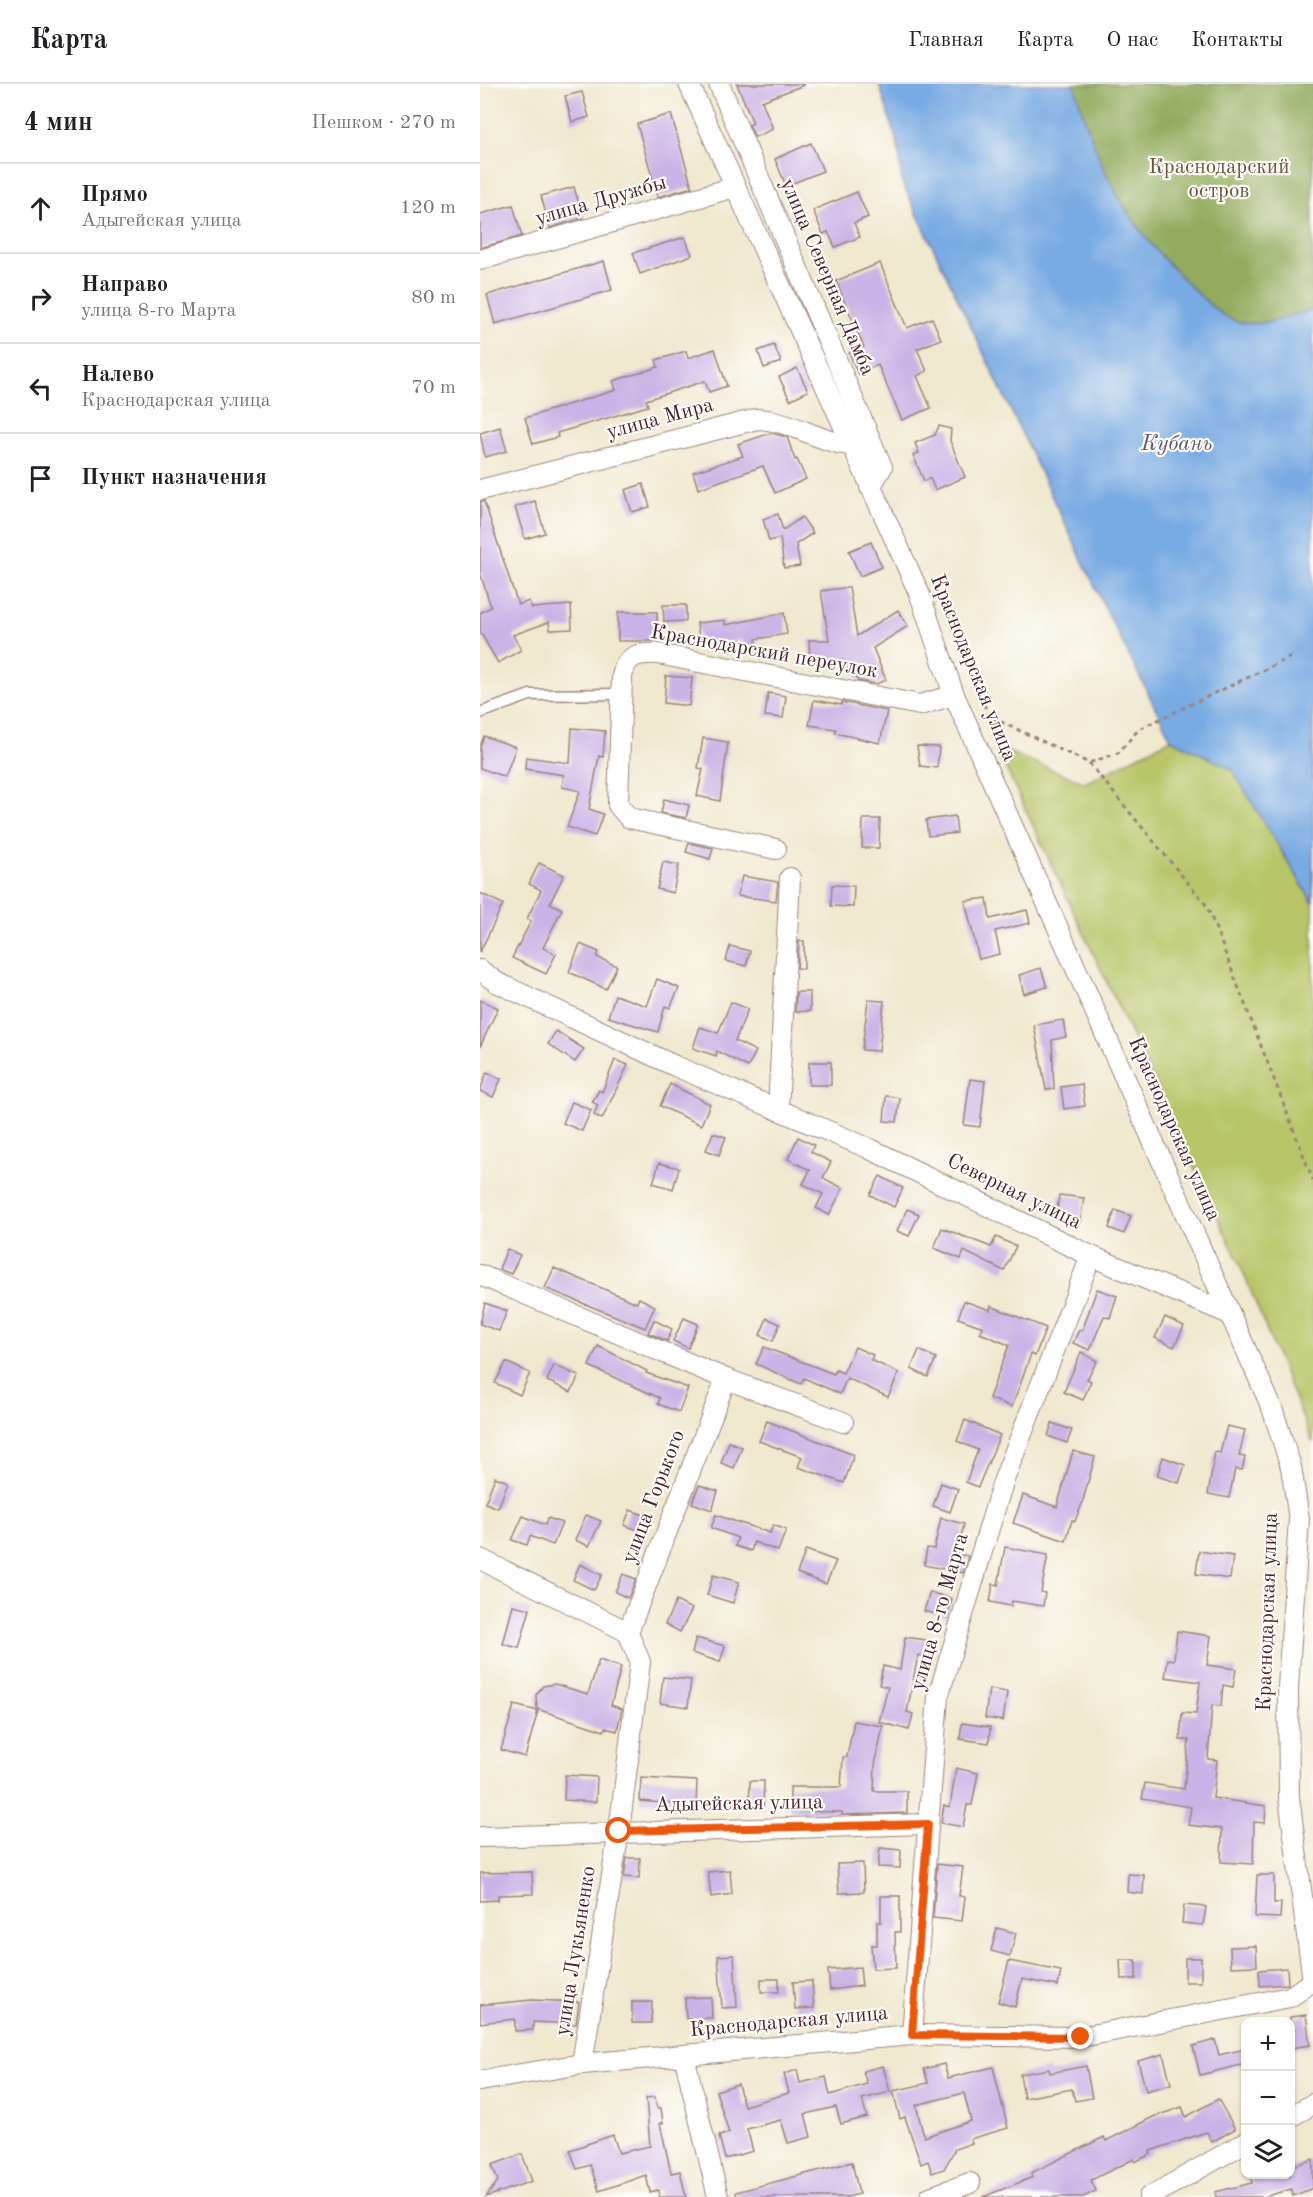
<!DOCTYPE html>
<html lang="ru">
<meta charset="utf-8">
<style>
:root{--surface:#fff;--page:#f2f2f2;--text:#202124;--muted:#757577;--line:#e0e0e0}
body{margin:0;font-family:"Old Standard TT",serif;background:var(--page);color:var(--text)}
.controls{position:absolute;right:18px;bottom:18px;display:grid;overflow:hidden;border-radius:12px;box-shadow:0 2px 4px #0004}
.controls button{width:54px;height:54px;display:grid;place-items:center;padding:0;border:0;border-bottom:2px solid var(--line);background:var(--surface);color:var(--text);font:30px sans-serif}
.stop{position:absolute;width:18px;height:18px;margin:-14px;border:4px solid #ea580c;border-radius:50%;background:#fff}
.stop.end{background:#ea580c;border-color:#fff;box-shadow:0 2px 6px #0008}
.list{margin:0;padding:0;list-style:none}
h2{display:flex;justify-content:space-between;align-items:center;height:78px;margin:0;padding:0 24px;font-size:26px}
h2 small{font-size:20px;font-weight:400;color:var(--muted)}
.list li{display:grid;grid-template-columns:39px 1fr auto;gap:18px;align-items:center;box-sizing:border-box;height:90px;padding:0 24px;border-top:2px solid var(--line)}
.list b{display:block;font-size:22px;white-space:nowrap}
.list p{margin:0;font-size:20px;white-space:nowrap;color:var(--muted)}
.list em{font-size:20px;font-style:normal;color:var(--muted)}
.icon{flex:none;width:33px;height:33px;fill:none;stroke:currentColor;stroke-width:2;stroke-linecap:round;stroke-linejoin:round}
.map{position:relative;flex:none;width:833px;height:2113px;overflow:hidden}
header{display:flex;align-items:center;gap:36px;box-sizing:border-box;height:84px;padding:0 30px;background:var(--surface);border-bottom:2px solid var(--line)}
header strong{font-size:28px}
nav{display:flex;gap:33px;margin-inline-start:auto;font-size:21px}
main{display:flex}
aside{flex:1;background:var(--surface)}
.map>svg:first-child{display:block}
</style>
<header>
<strong>Карта</strong>
<nav><a>Главная</a><a>Карта</a><a>О нас</a><a>Контакты</a></nav>
</header>
<main>
<aside>
<h2>4 мин<small>Пешком · 270 m</small></h2>
<ul class="list">
<li><svg class="icon" aria-label="ahead" viewBox="0 0 24 24"><path d="M12 20V5M6 11l6-6 6 6"/></svg><div><b>Прямо</b><p>Адыгейская улица</p></div><em>120 m</em></li>
<li><svg class="icon" aria-label="right" viewBox="0 0 24 24"><path d="M7 20v-9h11M14 6l5 5-5 5"/></svg><div><b>Направо</b><p>улица 8-го Марта</p></div><em>80 m</em></li>
<li><svg class="icon" aria-label="left" viewBox="0 0 24 24"><path d="M17 20v-9H6M10 6l-5 5 5 5"/></svg><div><b>Налево</b><p>Краснодарская улица</p></div><em>70 m</em></li>
<li><svg class="icon" aria-label="arrive" viewBox="0 0 24 24"><path d="M6 21V4h12l-3 4 3 4H6"/></svg><div><b>Пункт назначения</b></div></li>
</ul>
</aside>
<div class="map">
<svg width="833" height="2113" viewBox="0 0 833 2113">
<rect width="100%" height="100%" fill="#fdfcf7"/>
<filter id="ink" filterUnits="userSpaceOnUse"><feTurbulence type="fractalNoise" baseFrequency=".0167" numOctaves="2"/><feDisplacementMap in="SourceGraphic" scale="12" xChannelSelector="R" yChannelSelector="G"/><feConvolveMatrix kernelMatrix="1 2 1 2 8 2 1 2 1" color-interpolation-filters="sRGB"/></filter>
<filter id="wash" filterUnits="userSpaceOnUse"><feTurbulence type="fractalNoise" baseFrequency=".008" numOctaves="4" result="noise"/><feDisplacementMap in="SourceGraphic" scale="24" xChannelSelector="R" yChannelSelector="G"/><feGaussianBlur stdDeviation="1.35" result="paint"/><feColorMatrix in="noise" values="0 0 0 0 0 0 0 0 0 0 0 0 0 0 0 0 0 1.4 0 .05"/><feComposite in="paint" operator="in"/></filter>
<g filter="url(#wash)">
<rect width="100%" height="100%" fill="#f0e8cf"/>
<!-- green -->
<path fill="#b8c669" stroke="#81724a" stroke-width="1.5" d="M691,655L752,685L833,819V1359L761,1183L516,663L605,699Z"/>
<!-- forest -->
<path fill="#92ab5d" stroke="#6e6544" stroke-width="1.5" d="M594,0H833V225C809,232 779,246 753,236C736,229 721,212 707,199C643,136 618,86 594,0Z"/>
<!-- water -->
<path fill="#78aae3" stroke="#616487" stroke-width="1.5" d="M399,0H594C619,86 643,136 707,199C721,212 736,229 753,236C779,246 809,232 833,225V819L752,685L691,655L626,526L422,98L418,61Z"/>
<g id="blocks">
<!-- building -->
<g fill="#cab3e6" fill-rule="evenodd">
<path d="M257,0H323L324,1L282,17L293,45L275,53L269,41L273,39Z"/>
<path d="M102,8L109,33L92,38L85,12Z"/>
<path d="M191,30L212,103L178,113L157,40Z"/>
<path d="M331,59L343,87L306,102L295,75Z"/>
<path d="M94,103L103,134L70,144L61,112Z"/>
<path d="M377,108L388,133L374,139L380,153L355,163L348,148L343,150L333,126Z"/>
<path d="M33,121L42,152L0,164V130Z"/>
<path d="M205,153L212,171L160,190L153,169Z"/>
<path d="M124,177L132,206L15,240L7,211Z"/>
<path d="M400,179L427,244L452,234L461,255L437,265L447,287L437,292L451,324L422,336L398,281L378,290L369,269L384,263L356,197Z"/>
<path d="M294,261L301,278L284,284L278,267Z"/>
<path d="M235,265L247,302L229,308L225,297L166,316L168,322L77,349L78,353L53,360L45,334L136,306L133,297L178,283L176,276L206,267L208,274Z"/>
<path d="M317,284L328,307L310,316L299,293Z"/>
<path d="M459,342L471,345L470,357L485,393L455,406L450,394L444,397L433,371L439,369L435,359L455,351Z"/>
<path d="M20,343L27,367L5,373L0,349Z"/>
<path d="M291,349L307,353L315,376L317,375L326,395L295,409L283,382L218,405L213,388L263,372L258,360Z"/>
<path d="M163,400L170,423L152,428L145,406Z"/>
<path d="M4,417L38,521L49,517L52,524L91,521L92,545L70,546L69,538L33,551L41,566L18,579L0,548V529L11,523L0,489V418Z"/>
<path d="M55,417L65,449L45,455L35,423Z"/>
<path d="M298,430L303,446L322,433L333,449L316,460L320,482L304,484L300,454L289,457L283,435Z"/>
<path d="M391,458L402,483L380,492L369,467Z"/>
<path d="M369,503L377,552L418,526L428,542L393,564L406,596L396,600L378,597L372,582L365,584L363,577L330,578L329,556H349L341,507Z"/>
<path d="M183,521H206V537L184,538Z"/>
<rect x="138" y="528" width="39" height="29"/>
<path d="M304,529L307,550L276,555L277,561L263,564L261,556L220,561L217,539L245,536V541Z"/>
<path d="M186,592L212,594L209,622L184,619Z"/>
<path d="M288,609L306,612L303,634L285,632Z"/>
<path d="M334,616L361,621L362,618L407,627L400,659L355,649L356,645L329,641Z"/>
<path d="M92,644L125,647L123,673L119,672L109,725L123,730L115,752L87,743L100,707L82,703L84,691L45,685L46,673L90,679Z"/>
<path d="M4,652L36,663L25,693L0,684V663Z"/>
<path d="M223,654L248,658L240,717L217,712L223,685L218,684Z"/>
<path d="M437,662L459,663L457,684L440,682Z"/>
<path d="M184,715L209,721L206,734L181,729Z"/>
<path d="M475,732L477,749L448,752L446,736Z"/>
<path d="M383,735H400L399,764H382Z"/>
<path d="M209,759L233,764L230,775L206,768Z"/>
<path d="M183,778L199,781L193,809L177,805Z"/>
<path d="M59,779L84,791L70,819L82,825L63,864L76,870L66,890L32,874L51,837L47,835L61,806L49,800Z"/>
<path d="M262,792L298,798L296,817L257,812Z"/>
<path d="M352,801L374,802L373,823L351,822Z"/>
<path d="M0,809L23,820L0,868Z"/>
<path d="M507,814L510,835L547,826L550,839L515,847L520,870L499,875L485,817Z"/>
<path d="M319,857H324V885L317,884Z"/>
<path d="M100,860L119,868L117,873L137,882L126,905L89,888Z"/>
<path d="M250,862L270,867L266,882L246,877Z"/>
<path d="M561,884L567,903L544,910L539,891Z"/>
<path d="M177,895L199,904L190,924L185,922L178,948L128,933L135,911L167,922Z"/>
<path d="M316,908H330V927L315,928Z"/>
<path d="M0,916L18,924L0,963Z"/>
<path d="M388,916L404,917L399,967L382,966Z"/>
<path d="M251,918L268,925L255,957L276,967L268,983L237,967L236,972L213,964L220,943L238,949Z"/>
<path d="M583,936L586,953L572,956L574,1005L566,1006L554,941Z"/>
<path d="M76,947L104,965L95,978L68,960Z"/>
<path d="M135,976L148,981L122,1035L114,1031L118,1021L112,1018L119,1006L122,1008Z"/>
<rect x="329" y="978" width="22" height="23"/>
<path d="M7,988L21,995L13,1013L0,1007Z"/>
<path d="M490,995L505,997L500,1043L484,1041Z"/>
<path d="M190,1000L230,1020L221,1041L180,1022Z"/>
<path d="M602,1000L605,1022L584,1025L581,1003Z"/>
<path d="M406,1012L420,1014L417,1038L404,1037Z"/>
<path d="M92,1018L111,1026L102,1047L83,1039Z"/>
<path d="M233,1049L246,1053L239,1071L226,1066Z"/>
<path d="M318,1053L334,1061L331,1068L351,1078L343,1094L363,1104L349,1131L336,1124L343,1110L323,1100L330,1086L308,1075Z"/>
<path d="M179,1079L199,1084L193,1105L173,1099Z"/>
<path d="M400,1092L423,1104L414,1123L390,1111Z"/>
<path d="M579,1111L604,1114L600,1138L576,1134Z"/>
<path d="M427,1125L439,1130L429,1152L417,1147Z"/>
<path d="M635,1126L651,1132L644,1150L629,1144Z"/>
<path d="M462,1144L511,1163L516,1153L536,1162L524,1187L484,1167L481,1175L454,1164Z"/>
<path d="M27,1165L40,1171L31,1190L19,1185Z"/>
<path d="M74,1184L157,1219L159,1214L175,1222L165,1244L65,1204Z"/>
<path d="M617,1205L637,1212L630,1234L624,1232L610,1266L593,1259L599,1246L602,1247Z"/>
<path d="M484,1217L510,1226L511,1222L566,1244L555,1272L551,1270L532,1323L509,1314L529,1261L500,1249L503,1243L478,1234Z"/>
<path d="M5,1219L27,1227L19,1247L0,1240Z"/>
<path d="M685,1233L704,1242L694,1263L675,1254Z"/>
<path d="M204,1234L218,1240L208,1264L193,1257Z"/>
<path d="M287,1234L300,1240L293,1257L280,1251Z"/>
<path d="M174,1236L192,1245L187,1257L168,1249Z"/>
<path d="M118,1262L167,1287L166,1289L208,1304L199,1328L178,1320L180,1314L109,1282Z"/>
<path d="M284,1263L354,1290L356,1286L363,1289L375,1263L393,1271L391,1276L419,1289L408,1313L367,1294L360,1310L324,1294L321,1300L276,1280Z"/>
<path d="M439,1266L456,1274L448,1293L431,1285Z"/>
<path d="M601,1268L617,1277L607,1295L611,1297L603,1316L584,1308Z"/>
<path d="M26,1278L50,1289L40,1311L15,1299Z"/>
<path d="M74,1281L99,1292L91,1308L67,1297Z"/>
<path d="M485,1336L520,1351L498,1403L486,1398L498,1366L477,1357Z"/>
<path d="M287,1337L374,1371L364,1399L318,1383L322,1373L279,1357Z"/>
<path d="M572,1339L592,1346L587,1359L568,1352Z"/>
<path d="M747,1342L765,1346L759,1372L765,1373L762,1386L755,1385L749,1414L728,1410L735,1368L740,1369Z"/>
<path d="M249,1358L262,1363L254,1384L241,1379Z"/>
<path d="M593,1367L615,1373L602,1420L595,1437L592,1436L586,1457L533,1439L543,1411L577,1423Z"/>
<path d="M683,1373L705,1381L699,1399L677,1392Z"/>
<path d="M15,1393L28,1398L18,1424L5,1419Z"/>
<path d="M461,1399L478,1405L470,1428L453,1422Z"/>
<path d="M219,1401L238,1407L232,1426L212,1419Z"/>
<path d="M150,1426L169,1433L163,1448L144,1441Z"/>
<path d="M106,1431L121,1437L109,1462L95,1456Z"/>
<path d="M236,1431L290,1449L293,1441L306,1446L298,1467L274,1458L271,1467L255,1462L258,1454L231,1444Z"/>
<path d="M43,1432L65,1441L68,1434L82,1439L73,1461L50,1452L47,1461L32,1456Z"/>
<path d="M461,1434L484,1440L477,1470L488,1472L483,1489L444,1481L447,1464L454,1465Z"/>
<path d="M525,1463L568,1471L561,1508L565,1509L563,1522L532,1517L531,1522L510,1518L513,1500L518,1501Z"/>
<path d="M326,1466L356,1477L346,1500L317,1489Z"/>
<path d="M719,1467L753,1472L750,1495L716,1490Z"/>
<path d="M100,1480L122,1491L114,1506L93,1496Z"/>
<path d="M143,1490L156,1495L148,1514L135,1508Z"/>
<path d="M233,1491L259,1498L253,1519L227,1511Z"/>
<path d="M450,1508L472,1515L467,1533L444,1527Z"/>
<path d="M196,1517L212,1525L200,1548L185,1540Z"/>
<path d="M33,1521L50,1525L39,1564L23,1560Z"/>
<path d="M697,1547L731,1552L727,1581L756,1585L753,1603L743,1601L741,1622L732,1621L728,1675L737,1676L733,1714L786,1722L785,1739L774,1738L773,1780L741,1778L742,1745L708,1741L711,1723L662,1715L665,1699L704,1705L709,1656H700L702,1629L716,1630L720,1598L685,1593L688,1575L694,1576Z"/>
<path d="M425,1553L453,1557L451,1573L438,1571L427,1628L433,1630L429,1646L399,1638L408,1603L399,1601L403,1582L420,1586Z"/>
<path d="M216,1554L245,1562L240,1578L212,1569Z"/>
<path d="M119,1576L141,1583L131,1621L142,1625L137,1647L125,1644L124,1647L57,1625L56,1611L63,1602L75,1600L108,1610Z"/>
<path d="M183,1593L211,1596L208,1623L180,1619Z"/>
<path d="M509,1605L527,1608L523,1637L505,1634Z"/>
<path d="M34,1621L58,1627L45,1673L21,1666Z"/>
<path d="M374,1637L403,1642L395,1681L394,1707H427V1729L362,1731V1728L310,1727V1703H361L363,1673H367Z"/>
<path d="M482,1639L510,1643L509,1659L480,1655Z"/>
<path d="M476,1684L498,1689L492,1721H487L483,1743L461,1739L464,1721L470,1723Z"/>
<path d="M85,1691L117,1693L116,1718L84,1716Z"/>
<path d="M161,1694L217,1697L216,1722L160,1717Z"/>
<path d="M270,1697H284L283,1724L269,1723Z"/>
<path d="M400,1764L421,1766L420,1784L398,1783Z"/>
<path d="M147,1774H160L159,1794L144,1793Z"/>
<path d="M383,1779L384,1808L359,1809L357,1780Z"/>
<path d="M457,1780L483,1783L479,1812L485,1813L482,1837L453,1834Z"/>
<path d="M250,1786L252,1810L231,1813L228,1788Z"/>
<path d="M52,1788L53,1810L18,1811V1816L0,1817V1789Z"/>
<path d="M648,1790L664,1791L663,1810L647,1808Z"/>
<path d="M777,1791H794V1819H801L800,1834L775,1833Z"/>
<path d="M401,1812H420V1848H415L416,1884L393,1885L391,1861H397V1838H401Z"/>
<path d="M704,1821L726,1823L723,1841L702,1839Z"/>
<path d="M517,1844L536,1849L530,1872L511,1867Z"/>
<path d="M776,1862L777,1882L751,1883L750,1863Z"/>
<path d="M254,1871L257,1923L242,1924L238,1872Z"/>
<rect x="705" y="1874" width="16" height="24"/>
<path d="M640,1876H656V1895H641Z"/>
<path d="M529,1877L581,1887L578,1902L542,1895L535,1923L518,1918Z"/>
<path d="M380,1883L382,1902L350,1906L348,1886Z"/>
<path d="M807,1884L808,1900L780,1902L779,1886Z"/>
<rect x="281" y="1895" width="18" height="13"/>
<path d="M332,1897L334,1924L315,1925L313,1898Z"/>
<path d="M231,1913L232,1934L206,1935L205,1914Z"/>
<path d="M52,1916L99,1918L96,1940L53,1938V1946L35,1947V1935L0,1939V1921Z"/>
<path d="M152,1918H172L171,1939H152Z"/>
<path d="M826,1931L830,1961L810,1964V1933Z"/>
<path d="M735,1956L739,1971L765,1965V1980L720,1991L713,1962Z"/>
<path d="M683,1970L691,2000L666,2007L658,1977Z"/>
<path d="M464,1980L468,1994L513,1983L528,2044L490,2055L492,2059L475,2065L464,2085L452,2089L448,2077L441,2080L425,2033L420,2035L413,2007L448,1999L444,1985ZM484,2009L491,2037L444,2053L436,2021Z"/>
<path d="M403,1982L410,2008L382,2015L387,2033L361,2040L356,2023L325,2030L331,2053L308,2059L301,2036L267,2045L273,2067L245,2075L239,2052L249,2049L236,2007L258,2000L264,2022L309,2009L304,1990L317,1986L320,1999L346,1993L350,2011L387,2000L383,1987Z"/>
<path d="M606,1982L612,2014L595,2017L592,2005L544,2014L540,1990L569,1985L570,1989Z"/>
<path d="M175,2013L177,2024H181L183,2039H180L191,2089L200,2087L206,2113H179L178,2106L170,2108L166,2091L119,2107L110,2081L97,2085L90,2066L133,2051L139,2069L170,2062L166,2014Z"/>
<path d="M738,2015L755,2045L732,2058L727,2048L670,2067L671,2070L655,2078L654,2075L611,2096L616,2107L603,2113H503L553,2093L551,2089L624,2053L626,2057L673,2033L702,2023L706,2033Z"/>
<path d="M42,2070L52,2097L6,2113L18,2097L12,2081Z"/>
<path d="M833,2075V2104L813,2112L811,2105L784,2113H736L735,2108L772,2099L771,2094L783,2091H810V2083Z"/>
<path d="M372,2078L379,2110L368,2113H257L256,2108Z"/>
</g>
</g>
</g>
<g filter="url(#ink)">
<use href="#blocks" fill-opacity="0" stroke="#9d847d" stroke-width="1.5"/>
<g fill="none" stroke-linecap="round" stroke-linejoin="round">
<!-- lane casing -->
<g stroke="#9d847d" stroke-width="13">
<path id="lane" d="M0,629L50,611L141,610"/>
</g>
<!-- street casing -->
<g stroke="#9d847d" stroke-width="22">
<g id="street">
<path d="M209,0L440,511L474,611L792,1324L811,1383L819,1435L808,1603L809,1713L833,1897"/>
<path d="M239,0L402,383L390,403"/>
<path d="M0,176L255,103"/>
<path d="M0,406L277,335C311,336 338,358 371,361"/>
<path d="M296,765L149,734L138,721L142,593C146,571 157,569 178,570L440,621L474,611"/>
<path d="M0,886L16,898L195,982L388,1064L611,1172L750,1230"/>
<path d="M298,1026L310,794"/>
<path d="M0,1191L246,1295L363,1338"/>
<path d="M0,1475L148,1548"/>
<path d="M148,1548L246,1295"/>
<path d="M0,1753L448,1740"/>
<path d="M432,1951L458,1613L523,1398L611,1172"/>
<path d="M204,1971L238,2113"/>
<path d="M102,1980L139,1747L160,1578L148,1548"/>
<path d="M0,1997L102,1980L432,1951L601,1953L810,1913L833,1897"/>
<path d="M810,2033L833,2020"/>
<path d="M450,2113L490,2099"/>
<path d="M669,2113L766,2058"/>
</g>
</g>
<!-- path -->
<g stroke="#9d847d" stroke-width="3" stroke-dasharray="4.5 4.5" stroke-linecap="butt">
<path d="M467,528L509,633"/>
<path d="M504,630L609,679L638,669L659,645L813,572"/>
<path d="M609,679L727,822L833,1096"/>
</g>
<!-- lane -->
<use href="#lane" stroke="#fff" stroke-width="10"/>
<!-- street -->
<use href="#street" stroke="#fff" stroke-width="20"/>
</g>
</g>
<g fill="none" stroke-linecap="round" stroke-linejoin="round" filter="url(#ink)">
<!-- route -->
<path stroke="#ea580c" stroke-width="8" d="M139,1747L448,1740L432,1951L601,1953"/>
</g>
<g text-anchor="middle" dominant-baseline="central" stroke-width="4.5" stroke-linejoin="round" paint-order="stroke">
<!-- park labels -->
<g font-size="21" fill="#6b513e" stroke="#fdfcf7">
<text x="739" y="83">Краснодарский<tspan x="739" dy="24">остров</tspan></text>
</g>
<!-- street labels -->
<g font-size="21" fill="#4a1f2b" stroke="#fdfcf7">
<text transform="translate(121 117) rotate(-16)">улица Дружбы</text>
<text transform="translate(347 193) rotate(67)">улица Северная Дамба</text>
<text transform="translate(180 335) rotate(-15)">улица Мира</text>
<text transform="translate(284 568) rotate(10)">Краснодарский переулок</text>
<text transform="translate(493 584) rotate(68)">Краснодарская улица</text>
<text transform="translate(694 1045) rotate(66)">Краснодарская улица</text>
<text transform="translate(534 1108) rotate(26)">Северная улица</text>
<text transform="translate(174 1413) rotate(-69)">улица Горького</text>
<text transform="translate(460 1528) rotate(-74)">улица 8-го Марта</text>
<text transform="translate(788 1528) rotate(-88)">Краснодарская улица</text>
<text transform="translate(259 1720) rotate(-1)">Адыгейская улица</text>
<text transform="translate(96 1867) rotate(-81)">улица Лукьяненко</text>
<text transform="translate(309 1938) rotate(-5)">Краснодарская улица</text>
</g>
<!-- water labels -->
<g font-size="22" font-style="italic" fill="#5c5775" stroke="#fdfcf7">
<text x="697" y="360">Кубань</text>
</g>
</g>
</svg>
<div class="controls">
<button>+</button>
<button>−</button>
<button><svg class="icon" aria-label="layers" viewBox="0 0 24 24"><path d="M12 4l9 5-9 5-9-5zM3 14l9 5 9-5"/></svg></button>
</div>
<div class="stop" style="left:139px;top:1747px"></div>
<div class="stop end" style="left:601px;top:1953px"></div>
</div>
</main>
